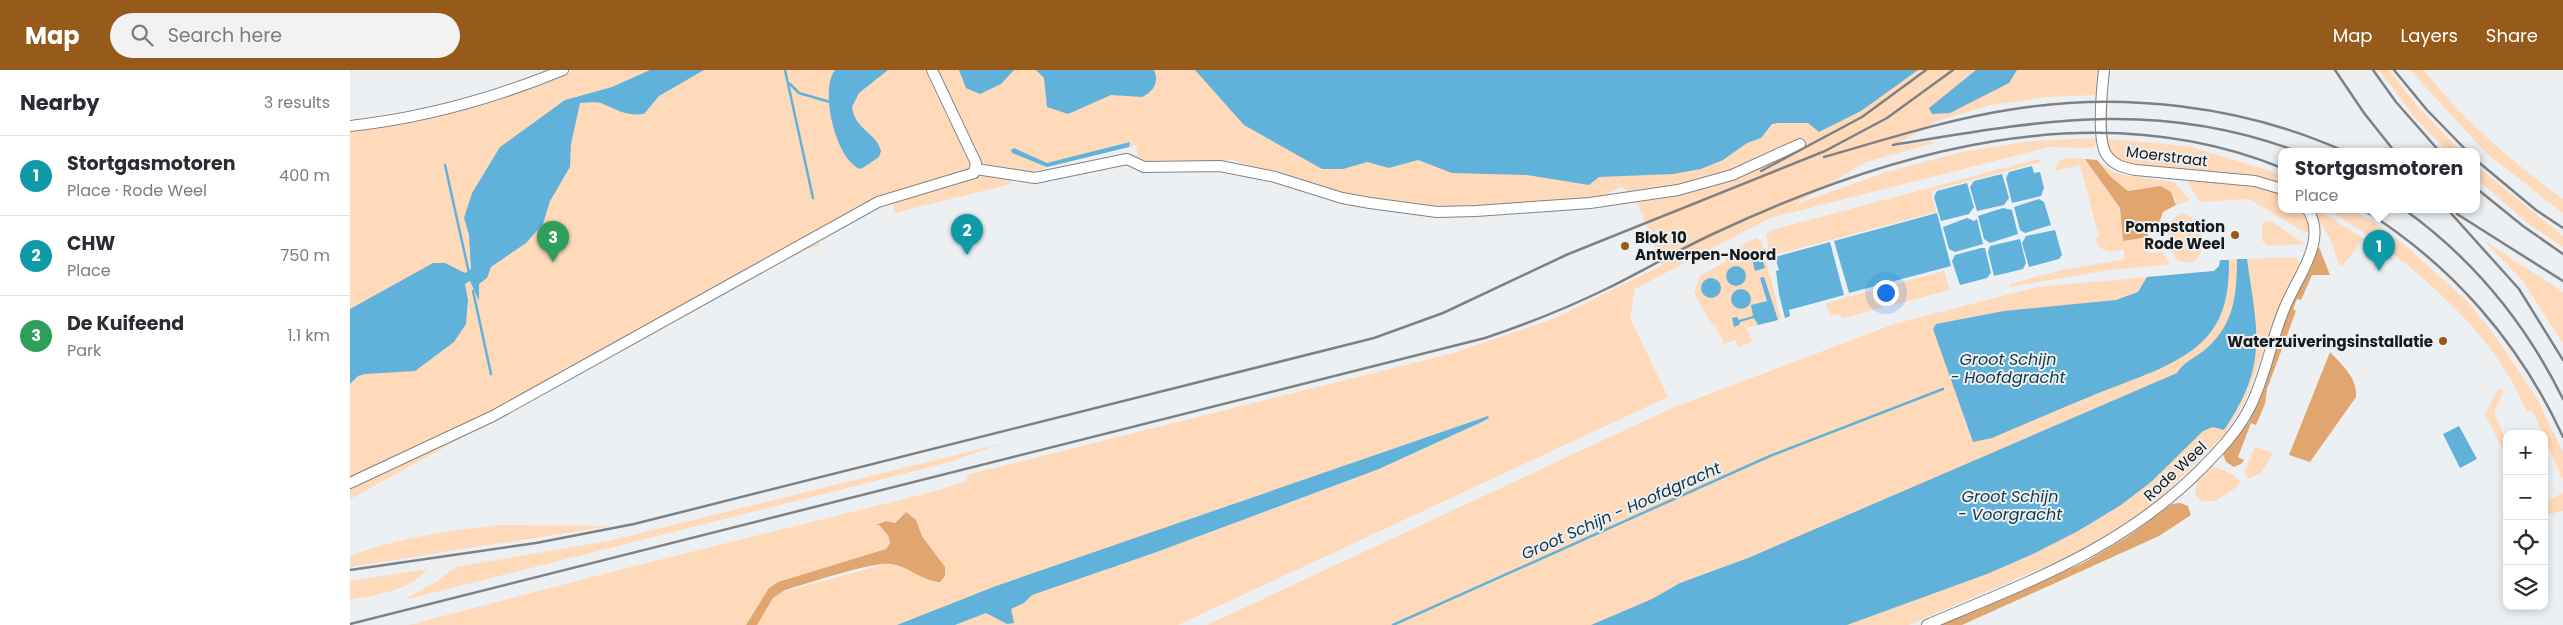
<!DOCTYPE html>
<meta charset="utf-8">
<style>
:root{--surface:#fff;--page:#f2f2f3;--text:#2b2b33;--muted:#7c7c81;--line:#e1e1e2;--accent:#965b1a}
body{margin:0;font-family:Poppins,sans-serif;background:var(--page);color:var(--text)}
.controls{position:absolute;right:15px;bottom:15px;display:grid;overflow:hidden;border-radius:10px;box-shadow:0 2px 8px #0003}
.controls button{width:45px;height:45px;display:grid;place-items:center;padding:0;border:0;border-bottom:1px solid var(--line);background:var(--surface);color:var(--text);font:25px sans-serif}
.you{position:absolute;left:1535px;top:222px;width:18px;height:18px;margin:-12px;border:4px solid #fff;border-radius:50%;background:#1a73e8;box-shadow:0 0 0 8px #1a73e833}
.badge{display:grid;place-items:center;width:32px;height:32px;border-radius:50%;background:var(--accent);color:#fff;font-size:16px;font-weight:700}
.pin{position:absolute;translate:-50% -41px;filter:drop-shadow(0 1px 2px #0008)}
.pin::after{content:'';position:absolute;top:26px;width:18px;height:15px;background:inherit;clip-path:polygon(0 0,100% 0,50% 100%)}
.popup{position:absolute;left:1928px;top:78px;width:202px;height:65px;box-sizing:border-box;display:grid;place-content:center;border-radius:10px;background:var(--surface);filter:drop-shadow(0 1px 4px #0005);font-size:16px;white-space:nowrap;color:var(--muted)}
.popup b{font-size:19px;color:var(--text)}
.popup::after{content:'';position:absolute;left:50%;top:100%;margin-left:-10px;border:10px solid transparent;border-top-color:var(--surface)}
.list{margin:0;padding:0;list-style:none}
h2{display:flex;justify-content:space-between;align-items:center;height:65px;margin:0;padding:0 20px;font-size:21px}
h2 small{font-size:16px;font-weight:400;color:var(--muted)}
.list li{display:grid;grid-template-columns:32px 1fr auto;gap:15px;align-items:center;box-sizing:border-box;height:80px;padding:0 20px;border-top:1px solid var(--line)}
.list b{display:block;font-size:19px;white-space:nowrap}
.list p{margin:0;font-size:16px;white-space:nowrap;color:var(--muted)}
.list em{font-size:16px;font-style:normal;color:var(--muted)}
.icon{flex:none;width:28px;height:28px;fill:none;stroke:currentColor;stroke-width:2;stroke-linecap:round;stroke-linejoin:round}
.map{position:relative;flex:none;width:2213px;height:555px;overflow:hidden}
header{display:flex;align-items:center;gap:30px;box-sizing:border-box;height:70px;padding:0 25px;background:var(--accent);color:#fff}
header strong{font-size:24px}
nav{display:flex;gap:28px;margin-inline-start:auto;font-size:18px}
.search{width:350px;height:45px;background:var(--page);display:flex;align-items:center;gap:12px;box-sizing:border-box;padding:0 18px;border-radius:28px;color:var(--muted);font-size:19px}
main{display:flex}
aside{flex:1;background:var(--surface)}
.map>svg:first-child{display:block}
</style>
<header>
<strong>Map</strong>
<div class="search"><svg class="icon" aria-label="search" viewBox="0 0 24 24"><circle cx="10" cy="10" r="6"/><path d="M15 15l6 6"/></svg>Search here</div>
<nav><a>Map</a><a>Layers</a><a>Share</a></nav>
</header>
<main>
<aside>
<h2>Nearby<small>3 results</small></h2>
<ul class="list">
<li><span class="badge" style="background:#0f9aa8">1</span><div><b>Stortgasmotoren</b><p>Place · Rode Weel</p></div><em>400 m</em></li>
<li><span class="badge" style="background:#0f9aa8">2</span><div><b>CHW</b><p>Place</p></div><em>750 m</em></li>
<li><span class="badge" style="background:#2e9e5b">3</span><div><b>De Kuifeend</b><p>Park</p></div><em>1.1 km</em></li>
</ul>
</aside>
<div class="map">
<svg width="2213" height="555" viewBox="0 0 2213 555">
<rect width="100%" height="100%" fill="#ecf0f3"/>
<!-- green -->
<g fill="#ffdaba" fill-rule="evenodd">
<path d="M224,0H1749L1747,25L1698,27L1641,35L1587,51L1542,77L1583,71L1584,73L1516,92L1444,135L1536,102L1617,81L1681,71L1747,68L1745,76L1741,78L1700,77L1420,148L1285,219L1280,248L1318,327L828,555H605L652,536L584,555H407L423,528L429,523L536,494L546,495L582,511L595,497L572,466L566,450L552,445L544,453L536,451L529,454L538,465L540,473L536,479L428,512L419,518L396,555H58L288,495L578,423L617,411L616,405L1103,283L1205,248L1312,195L1284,124L1271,117L1249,128L1128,137H1066L980,120L882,90L805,95L789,93L786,75L676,103L637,96L629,91L613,104L532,125L94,368L0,409V62C79,49 150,31 224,0ZM1130,349H1139L1030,399L804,483L695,499Z"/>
<path d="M2029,0H2039L2068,37L2111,82L2096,80L2062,44Z"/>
<path d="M2060,0H2074C2112,50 2163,92 2213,129V143L2137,84Z"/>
<path d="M1758,69L1838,76L1920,101L1931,106V114L1898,105L1782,95L1763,87L1757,75Z"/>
<path d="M1717,88L1735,89L1770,138L1773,171L1798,167L1799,183L1812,182L1820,194L1753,201L1661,217L1660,214L1712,200L1775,189L1774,180L1758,182L1749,177L1746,168L1749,167L1730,95L1705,101L1709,91Z"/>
<path d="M1688,89L1692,92L1581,121L1586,142L1420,186L1416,165L1421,160Z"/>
<path d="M1747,90L1763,102L1773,105L1824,112L1839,129V131L1826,135L1825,127L1802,118L1778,121L1761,107Z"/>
<path d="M2127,96L2213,166V177L2177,153L2127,109Z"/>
<path d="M644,105L660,107L661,114L544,143V132L625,107Z"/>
<path d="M1841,109C1870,112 1904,112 1931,125L1932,140H1950L1958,151L1959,162H1954L1899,129L1850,132L1838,113Z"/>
<path d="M1963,140H1969L2014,169L1992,196L1989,195L1981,170Z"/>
<path d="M1979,140H2003L2023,152L2056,176L2118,232L2144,264L2188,330L2213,382V410L2182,340L2177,342C2171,331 2166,318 2160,308C2120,240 2045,181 1979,140Z"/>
<path d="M1833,143C1859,151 1861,203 1827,190C1817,177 1812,148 1833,143Z"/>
<path d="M1916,151H1921L1955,174L1917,176L1913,172L1912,155Z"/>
<path d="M467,168L470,175L455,180L0,429V416L74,384L129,356Z"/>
<path d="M1406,168L1411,171L1431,249L1397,258L1402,272L1388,277L1386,270L1374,274L1365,254L1362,256L1344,222L1351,205L1376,191L1374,185Z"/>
<path d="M2133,170L2213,222V274L2173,211Z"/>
<path d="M1946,187L1950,195L1930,235L1895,331L1875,364L1817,422L1788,446L1729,482L1559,555H857L1322,338L1544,254L1687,217L1864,201L1869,196L1870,190Z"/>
<path d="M1594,201L1600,220L1493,248L1488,244L1480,246L1476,233Z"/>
<path d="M2149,318L2154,320L2144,343L2157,372V388L2135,344Z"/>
<path d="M654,373L596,393L54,530L87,511L105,497L258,471Z"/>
<path d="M1905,377L1923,383L1911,403L1898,409L1895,402Z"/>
<path d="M1863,396L1884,405L1890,412L1888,416L1866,431H1852L1845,425L1847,412Z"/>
<path d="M2213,423V441L2194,445V432Z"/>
<path d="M148,455L261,456L0,497V486C46,468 99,461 148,455Z"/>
<path d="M77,499C59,522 27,524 0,530V511Z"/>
</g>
<!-- forest -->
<g fill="#e1a670">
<path d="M1735,89L1747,90L1761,107L1778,121L1811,116L1821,122L1826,135L1813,142L1809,153L1797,154L1798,167L1773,171L1770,138Z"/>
<path d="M1969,177L1980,205H1962L1951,230L1947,229L1943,239L1946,241L1917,319L1915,334L1906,355L1901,353L1888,387L1894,390L1891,394L1884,397L1876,392L1873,384L1899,352L1908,332L1934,249L1946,220Z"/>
<path d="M1980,282C1991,294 2008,308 2006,327L1960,392L1939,385Z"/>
<path d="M1830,433L1838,436L1841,445L1809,466L1612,555H1590L1733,493L1777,467L1822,434Z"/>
<path d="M556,442L566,450L572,466L595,497V506L590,512C572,511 558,496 540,494C520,492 458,514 435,520L423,528L407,555H396L419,518L428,512L536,479L540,473L538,465L529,455H526L536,451L545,453Z"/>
</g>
<!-- water -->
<g fill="#61b2db">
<path d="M300,0H354L309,26L294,44C275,46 268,40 253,34C247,31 236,33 230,33L221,74L220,97L200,131L193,154L176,173L141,197L137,208L129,214V231L120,211L115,214L118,230L116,254L104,272L65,301L15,304L8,306L0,314V239L83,193H95L115,203L121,199L119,165L114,148L122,123L150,77L215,30L262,17Z"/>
<path d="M485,0H538L509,23L502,37C505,60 526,62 531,81L529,87L511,99C486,92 469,19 485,0Z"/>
<path d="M609,0H664L651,14L630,24L616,18Z"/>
<path d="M686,0H804C810,12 803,22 792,27L761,25L718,44L697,37L694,8Z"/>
<path d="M845,0H1568L1511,41L1469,62L1458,53H1428L1422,54L1411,68L1397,73L1373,90L1351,99L1323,104L1249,107L1239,115L1177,105L1102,103L1068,90L1039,98L1017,92L993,99H972L894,55Z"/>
<path d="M1626,0H1667L1659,13L1600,43L1582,44L1579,38Z"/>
<path d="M780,72L779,77L697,97L662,83L661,80L664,78L697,93Z"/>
<path d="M1682,96L1684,103L1690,102L1694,118L1691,126L1662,133L1656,108L1659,102Z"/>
<path d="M1652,104L1659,128L1654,135L1627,141L1620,117L1624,111Z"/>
<path d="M1617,113L1624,137L1619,144L1591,151L1584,127L1587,121Z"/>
<path d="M1689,129L1694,132L1701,155L1675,163L1670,160L1664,137Z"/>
<path d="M1653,138L1662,140L1668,164L1640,173L1634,169L1628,146Z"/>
<path d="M1587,143L1601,196L1499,223L1484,171Z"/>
<path d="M1617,148L1624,151L1627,149L1633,174L1605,182L1599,179L1593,157Z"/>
<path d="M1705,160L1712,185L1709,189L1679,197L1672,173L1676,166Z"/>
<path d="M1670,169L1676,193L1673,199L1644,206L1638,182L1640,176Z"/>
<path d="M1480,172L1494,225L1439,240L1440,246L1435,248L1429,224L1426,201L1429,200L1425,187Z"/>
<path d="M1631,178H1635L1641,203L1637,208L1610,215L1602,191L1605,185Z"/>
<path d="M1410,182L1415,198L1405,201L1401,184Z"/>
<path d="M1887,189H1897C1907,261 1919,294 1874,360L1863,357L1853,361L1801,412L1771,435L1728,461L1683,484L1637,504L1497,555H1241L1302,529L1330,513L1398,488L1827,303C1834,291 1847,287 1857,278C1884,254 1887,224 1887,189Z"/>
<path d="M1870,190H1879C1879,216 1877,240 1861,262C1836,294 1788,307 1751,322C1715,337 1679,352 1642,368L1623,372L1583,259L1586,254L1654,241L1766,230L1788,222L1797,207L1864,201L1869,196Z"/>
<circle cx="1386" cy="206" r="10"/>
<path d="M1414,207L1428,250L1408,255L1404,248L1390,252L1389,255L1384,257L1382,248L1387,247L1389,250L1403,246L1401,235L1417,231L1410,208Z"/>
<circle cx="1361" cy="218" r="10"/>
<circle cx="1391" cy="229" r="10"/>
<path d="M1138,346L1139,348L1134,351L1029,399L804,483L682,525L674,533L661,539L664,553L657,554L636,543L605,555H547L646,516Z"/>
<path d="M2109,356L2127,389L2110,398L2093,364Z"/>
</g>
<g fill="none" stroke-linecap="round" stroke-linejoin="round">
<!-- stream -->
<g stroke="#61b2db" stroke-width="2.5">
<path d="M435,0L463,128"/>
<path d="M440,14L449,23L480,32"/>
<path d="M95,95L119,203"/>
<path d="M123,221L141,304"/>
<path d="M1043,555L1420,386L1593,319"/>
</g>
<!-- minor casing -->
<g stroke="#808385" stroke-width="12">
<g id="minor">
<path d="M1754,0C1752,18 1747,69 1756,84C1763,95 1774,98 1786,100L1905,111L1932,119"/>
<path d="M0,56C73,48 145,28 213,0"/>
<path d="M626,99L685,108L777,89L794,97L870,96L925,107L992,128L1020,133L1087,142L1126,141L1240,133L1328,120L1382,105L1450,74"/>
<path d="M0,413L143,346L528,132L624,103L626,93L582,0"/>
<path d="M1577,555C1678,512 1772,479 1851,399C1869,381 1888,361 1900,337C1916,306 1921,269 1935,237C1947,207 1978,171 1958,140"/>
</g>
</g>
<!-- minor -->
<use href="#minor" stroke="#fff" stroke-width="10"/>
<!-- rail -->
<g stroke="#7e8183" stroke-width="2.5">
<path d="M1985,0L2014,43L2045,82"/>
<path d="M2023,0L2046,32L2090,82"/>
<path d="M2044,0L2077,40L2118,82"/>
<path d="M1543,75C1689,51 1806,28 1949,82"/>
<path d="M1474,87C1534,70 1595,50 1658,40C1769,21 1893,35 1996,82"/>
<path d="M2126,90L2186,140L2213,158"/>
<path d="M1411,101L1512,47L1576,0"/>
<path d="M2126,118L2173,156L2213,184"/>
<path d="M2014,140C2102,195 2170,273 2213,367"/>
<path d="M2055,140C2123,189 2176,254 2213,329"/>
<path d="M2098,140L2169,219L2213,290"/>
<path d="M2107,144L2213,211"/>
<path d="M0,500L186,473L284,454L1024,268L1093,243L1216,185L1475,81L1537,48L1603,0"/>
<path d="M0,554L1135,268C1177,254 1217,238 1256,219C1293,201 1328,180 1365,163C1540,81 1744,22 1932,98"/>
</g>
</g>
<!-- markers -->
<g fill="#965b1a" stroke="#ecf0f3" stroke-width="2">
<circle cx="1885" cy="165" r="5"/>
<circle cx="1275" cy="176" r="5"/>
<circle cx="2093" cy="271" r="5"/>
</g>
<g text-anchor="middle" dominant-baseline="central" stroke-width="4" stroke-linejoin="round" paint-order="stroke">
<!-- street labels -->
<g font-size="15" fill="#18191a" stroke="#ecf0f3">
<text transform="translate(1817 86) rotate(7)">Moerstraat</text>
<text transform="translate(1825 401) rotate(-43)">Rode Weel</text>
</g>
<!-- poi labels -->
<g font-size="15" font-weight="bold" fill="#18191a" stroke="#ecf0f3" text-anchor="end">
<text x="1875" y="156">Pompstation<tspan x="1875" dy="17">Rode Weel</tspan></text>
<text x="1285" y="167" text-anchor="start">Blok 10<tspan x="1285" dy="17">Antwerpen-Noord</tspan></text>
<text x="2083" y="271">Waterzuiveringsinstallatie</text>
</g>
<!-- water labels -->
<g font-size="16" font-style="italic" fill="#123748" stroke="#ecf0f3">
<text x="1658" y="289">Groot Schijn<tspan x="1658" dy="18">- Hoofdgracht</tspan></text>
<text x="1660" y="426">Groot Schijn<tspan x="1660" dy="18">- Voorgracht</tspan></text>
<text transform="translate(1271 441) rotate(-24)">Groot Schijn - Hoofdgracht</text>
</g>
</g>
</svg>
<div class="controls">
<button>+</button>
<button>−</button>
<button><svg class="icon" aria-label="locate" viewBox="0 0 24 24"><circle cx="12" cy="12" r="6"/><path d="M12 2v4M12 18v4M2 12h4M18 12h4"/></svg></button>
<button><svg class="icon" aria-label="layers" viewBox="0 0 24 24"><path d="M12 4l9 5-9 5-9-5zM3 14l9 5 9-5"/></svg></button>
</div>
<div class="you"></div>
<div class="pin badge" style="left:2029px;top:201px;background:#0f9aa8">1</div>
<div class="popup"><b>Stortgasmotoren</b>Place</div>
<div class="pin badge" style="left:617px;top:185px;background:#0f9aa8">2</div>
<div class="pin badge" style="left:203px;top:192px;background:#2e9e5b">3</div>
</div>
</main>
